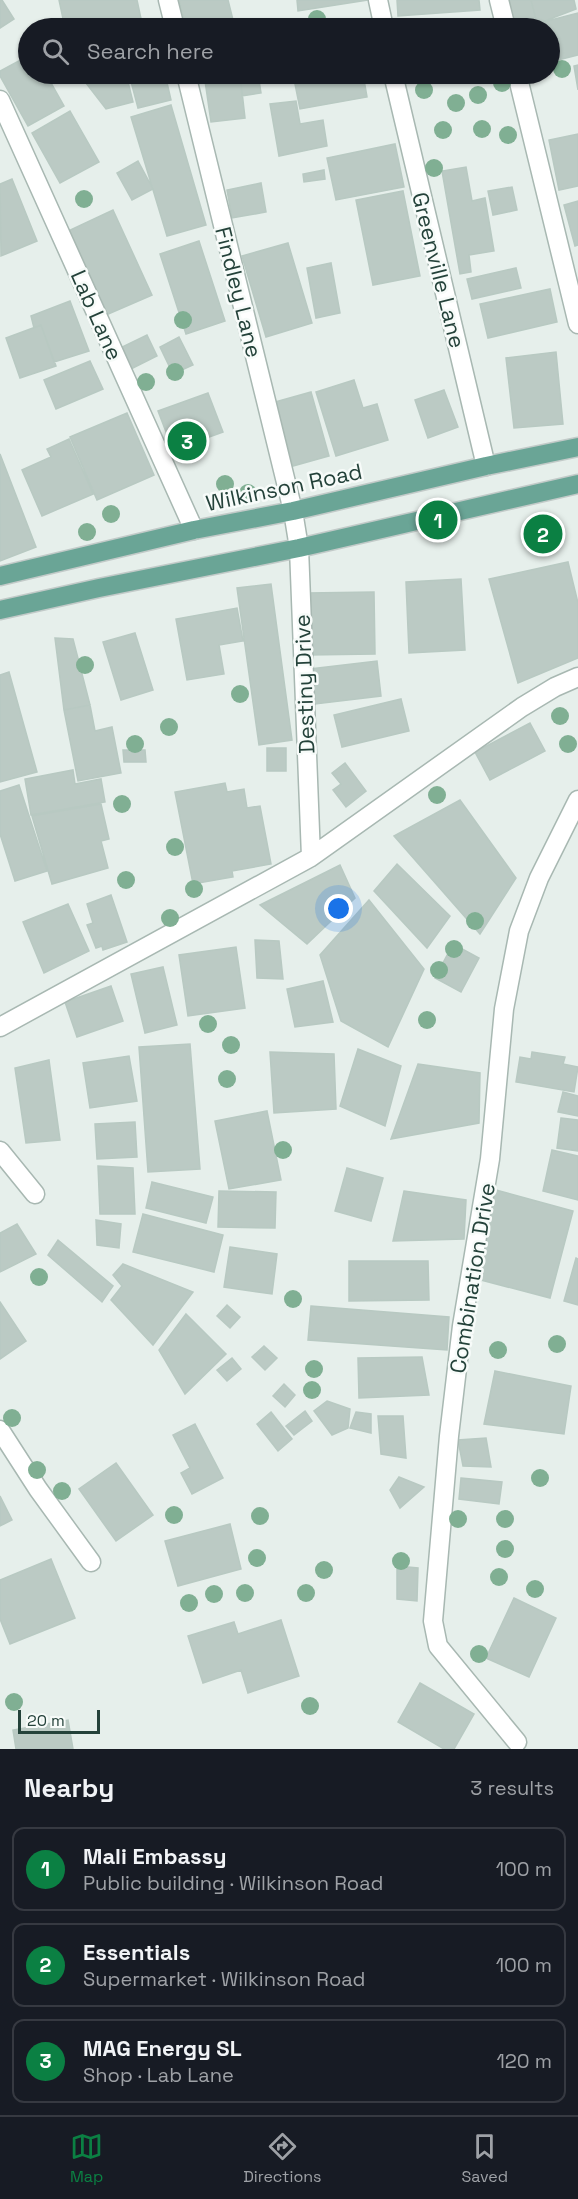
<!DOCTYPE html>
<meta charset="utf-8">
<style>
:root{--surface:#171b24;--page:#20242c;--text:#f1f3f6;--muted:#9ea1a6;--line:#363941;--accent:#0b8043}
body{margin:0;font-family:"Space Grotesk",sans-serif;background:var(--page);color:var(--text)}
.scale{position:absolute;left:18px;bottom:15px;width:82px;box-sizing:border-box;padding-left:6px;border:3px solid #24423a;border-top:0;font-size:16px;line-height:21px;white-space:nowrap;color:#24423a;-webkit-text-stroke:4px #f7fbf9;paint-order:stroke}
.you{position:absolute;left:339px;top:909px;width:21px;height:21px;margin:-15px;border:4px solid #fff;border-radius:50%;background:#1a73e8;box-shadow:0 0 0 9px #1a73e833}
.badge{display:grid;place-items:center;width:39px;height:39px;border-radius:50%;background:var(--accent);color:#fff;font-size:20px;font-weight:700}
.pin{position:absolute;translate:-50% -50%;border:3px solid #fff;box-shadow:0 2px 6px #0006}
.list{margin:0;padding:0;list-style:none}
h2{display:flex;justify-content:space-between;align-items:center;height:78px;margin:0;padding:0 24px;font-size:26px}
h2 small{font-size:20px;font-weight:400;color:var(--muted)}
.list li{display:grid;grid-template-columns:39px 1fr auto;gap:18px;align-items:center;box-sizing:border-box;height:84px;margin:0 12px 12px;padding:0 12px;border:2px solid var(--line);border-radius:12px}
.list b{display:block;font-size:22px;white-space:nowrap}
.list p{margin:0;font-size:20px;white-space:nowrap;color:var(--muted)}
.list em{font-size:20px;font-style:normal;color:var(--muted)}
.icon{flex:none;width:33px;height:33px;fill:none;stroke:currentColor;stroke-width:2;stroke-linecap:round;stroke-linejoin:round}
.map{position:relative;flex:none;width:578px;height:1749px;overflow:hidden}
.search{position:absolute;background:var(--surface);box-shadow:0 2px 4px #0004;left:18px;right:18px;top:18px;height:66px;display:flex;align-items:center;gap:15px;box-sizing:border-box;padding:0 21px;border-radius:33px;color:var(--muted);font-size:22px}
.sheet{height:366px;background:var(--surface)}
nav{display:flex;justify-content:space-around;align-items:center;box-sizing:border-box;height:84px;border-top:2px solid var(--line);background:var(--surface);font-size:16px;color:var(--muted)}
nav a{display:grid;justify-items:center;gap:3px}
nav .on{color:var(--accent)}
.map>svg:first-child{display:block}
</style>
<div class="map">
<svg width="578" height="1749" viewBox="0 0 578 1749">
<rect width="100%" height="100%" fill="#e6efeb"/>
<path fill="#bbcac4" stroke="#b8c9c2" stroke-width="1.5" d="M0 0H2L14 19 0 28Z
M59 0H137L143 28H65Z
M179 0H228L235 28H186Z
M297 0H368L298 11Z
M397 0H479L480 10 398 16Z
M504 0H531L537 24 514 28Z
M531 0H574L576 9 537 24Z
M578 13V55L550 62V28H520Z
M28 56V74H46L64 106 28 126 0 76V71Z
M578 65V90L574 66Z
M79 74H126L133 102 106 109Z
M129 74H165L171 100 138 108Z
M204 74H240L245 118 211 122Z
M240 74H258L261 93 242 96Z
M293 74H363L367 97 300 109Z
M296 101 300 124 323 120 327 146 279 156 270 104Z
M171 105 206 225 167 236 131 117Z
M70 111 99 162 60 183 32 133Z
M578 134V186L559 190 549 140Z
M395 144 404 187 336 200 327 158Z
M138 161 153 189 132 200 117 173Z
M466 167 472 201 485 198 494 251 469 255 471 272 460 274 442 171Z
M324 170 325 179 304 182 303 174Z
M12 179 37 241 1 256 0 184Z
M261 183 266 212 232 218 227 190Z
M512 187 517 210 493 215 488 191Z
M403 191 420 276 373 285 356 200Z
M578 201V245L575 246 564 205Z
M113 210 152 295 106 315 68 231Z
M199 241 225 321 186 334 160 254Z
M288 243 312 323 266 337 242 256Z
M331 263 340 313 316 318 307 268Z
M516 268 521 288 472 299 467 279Z
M550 289 557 322 488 338 480 304Z
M70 301 89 351 54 362 41 325 34 328 31 316Z
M41 325 56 366 20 378 6 338Z
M147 335 157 356 129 370 118 349Z
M179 337 193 365 173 374 160 347Z
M556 352 563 424 514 428 506 358Z
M90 361 103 389 56 409 44 380Z
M354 380 363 408 377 404 388 440 336 456 316 392Z
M444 390 458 427 428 438 415 400Z
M311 392 329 456 293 466 275 402Z
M208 393 223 432 173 450 158 411Z
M127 413 154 475 97 500 70 437Z
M69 439 93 494 42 516 22 470 51 457 47 449Z
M0 454 36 547 0 561Z
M568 562 578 603V658L518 683 489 579Z
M461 579 465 650 409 653 406 582Z
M271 584 292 740 259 745 237 588Z
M374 592 375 654 308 655 307 593Z
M237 608 243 641 219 645 224 674 187 680 176 619Z
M135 633 153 690 121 700 103 642Z
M55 638 73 639 90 705 64 710Z
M377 661 381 696 315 704 310 669Z
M9 672 37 772 0 782V675Z
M401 699 409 731 342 747 334 715Z
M90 705 95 731 112 727 121 773 78 781 64 710Z
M530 723 545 751 490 780 475 752Z
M267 748H286V771H267Z
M123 750H145L146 762H124Z
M345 763 366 791 346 807 333 790 341 784 332 773Z
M73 770 75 784 101 779 105 802 31 815 25 779Z
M225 783 227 792 244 789 247 808 260 806 271 864 232 871 233 877 193 884 175 792Z
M19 785 47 871 15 881 0 834V791Z
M460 800 516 878 480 934 394 836Z
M101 804 109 839 101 841 108 868 52 884 32 816Z
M397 864 450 916 427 948 374 891Z
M340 865 355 898 307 944 260 905Z
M111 895 127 942 103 950 102 946 96 948 87 925 93 923 87 904Z
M369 900 424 969 388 1047 341 1021 320 955Z
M68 904 89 951 44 973 23 922Z
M255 940 279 941 283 979 257 978Z
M453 944 479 958 461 992 435 978Z
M236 947 245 1008 188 1016 179 955Z
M163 967 177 1025 145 1033 131 974Z
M323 981 333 1022 295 1027 287 989Z
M111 986 123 1021 77 1037 65 1002Z
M190 1044 200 1169 148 1172 139 1047Z
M358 1049 401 1066 385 1126 340 1106Z
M270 1052 334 1054 336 1109 274 1113Z
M532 1052 565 1057 563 1064 578 1067 574 1092 516 1082 520 1057 531 1059Z
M129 1056 137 1101 90 1108 83 1063Z
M49 1060 60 1140 26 1143 15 1068Z
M418 1064 480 1073 479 1123 391 1139Z
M563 1092 578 1096V1116L558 1112Z
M267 1111 281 1180 229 1189 215 1121Z
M561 1118 578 1120V1151L557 1148Z
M135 1122 137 1157 97 1159 95 1124Z
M552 1150 578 1156V1200L543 1191Z
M98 1166 133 1168 135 1214H100Z
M347 1168 383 1178 371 1221 335 1211Z
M152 1182 213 1197 206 1223 146 1208Z
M496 1190 573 1211 550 1298 473 1278Z
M219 1191 276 1192 275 1228 218 1227Z
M404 1191 466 1200 464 1239 393 1241Z
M143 1214 223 1235 214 1272 133 1252Z
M96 1220 121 1224 119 1248 97 1245Z
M17 1224 36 1254 0 1272V1233Z
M58 1240 113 1286 102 1302 48 1255Z
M230 1247 277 1254 272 1294 224 1287Z
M576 1258 578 1259V1305L564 1301Z
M349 1261H428L429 1300 349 1301Z
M123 1264 193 1292 153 1345 111 1300 122 1286 113 1275Z
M0 1302 26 1341 0 1359Z
M227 1305 240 1317 230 1328 217 1316Z
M311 1306 449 1317 447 1350 308 1340Z
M186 1314 226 1354 185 1394 159 1350Z
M264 1346 277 1358 265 1370 252 1357Z
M422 1357 429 1395 359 1398 358 1358Z
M232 1358 241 1369 227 1381 217 1370Z
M495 1371 571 1386 564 1434 484 1424Z
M284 1384 295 1395 285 1407 273 1396Z
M327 1401 350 1409 348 1428 332 1435 314 1411Z
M305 1411 312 1421 294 1435 286 1426Z
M271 1412 292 1439 278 1451 257 1424Z
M356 1412 371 1414V1433L350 1428Z
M378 1416H403L406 1458 381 1454Z
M195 1424 223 1478 192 1494 181 1473 190 1468 173 1435Z
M486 1438 491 1467 463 1466 458 1440Z
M116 1463 153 1515 116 1541 79 1489Z
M399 1477 424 1487 400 1508 390 1490Z
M461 1478 502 1482 499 1504 459 1499Z
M0 1496 12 1520 0 1526Z
M230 1524 241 1569 178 1586 165 1541Z
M51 1559 75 1618 10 1644 0 1619V1580Z
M397 1566 418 1568 417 1601 397 1599Z
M514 1598 556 1618 529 1677 486 1658Z
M281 1620 299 1676 248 1693 241 1670 203 1683 188 1636 234 1622 238 1634Z
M420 1683 474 1714 454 1749H444L398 1722Z
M68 1720 73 1749H16L13 1730Z"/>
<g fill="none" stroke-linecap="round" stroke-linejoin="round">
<g stroke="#a8b8b2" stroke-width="21">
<path id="minor" d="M168 0 175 28
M378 0 384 28
M499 0 506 28
M186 74 293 511 299 548 311 857
M393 74 486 466
M517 74 578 324
M0 100 194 530
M0 1027 311 857 522 707 555 687 578 677
M0 1151 35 1194
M0 1430 38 1489 91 1562
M517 1742 438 1646 433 1621 449 1436 462 1326 490 1159 504 1009 519 931 539 878 578 800"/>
</g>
<g stroke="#c2cac8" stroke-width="21">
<path id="major" d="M0 576 194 530 293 511 486 466 578 447
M0 610 99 588 299 548 578 484"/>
</g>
<use href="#minor" stroke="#fff" stroke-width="18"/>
<use href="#major" stroke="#6aa596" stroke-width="18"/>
</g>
<g fill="#80af93">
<circle cx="317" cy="19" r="9"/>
<circle cx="562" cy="69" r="9"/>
<circle cx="502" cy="83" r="9"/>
<circle cx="424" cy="90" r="9"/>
<circle cx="478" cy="95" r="9"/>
<circle cx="456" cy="103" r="9"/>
<circle cx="482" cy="129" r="9"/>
<circle cx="443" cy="130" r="9"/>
<circle cx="508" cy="135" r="9"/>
<circle cx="434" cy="168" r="9"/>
<circle cx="84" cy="199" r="9"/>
<circle cx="183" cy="320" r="9"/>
<circle cx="175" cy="372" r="9"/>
<circle cx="146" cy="382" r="9"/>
<circle cx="225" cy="484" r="9"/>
<circle cx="248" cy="493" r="9"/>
<circle cx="111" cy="514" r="9"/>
<circle cx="87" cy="532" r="9"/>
<circle cx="85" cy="665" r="9"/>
<circle cx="240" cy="694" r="9"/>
<circle cx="560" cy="716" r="9"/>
<circle cx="169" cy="727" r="9"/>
<circle cx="135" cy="744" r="9"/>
<circle cx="568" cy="744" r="9"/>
<circle cx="437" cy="795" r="9"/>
<circle cx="122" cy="804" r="9"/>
<circle cx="175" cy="847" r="9"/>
<circle cx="126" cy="880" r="9"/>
<circle cx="194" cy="889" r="9"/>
<circle cx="170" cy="918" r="9"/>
<circle cx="475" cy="921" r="9"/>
<circle cx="454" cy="949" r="9"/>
<circle cx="439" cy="970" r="9"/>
<circle cx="427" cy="1020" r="9"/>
<circle cx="208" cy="1024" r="9"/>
<circle cx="231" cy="1045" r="9"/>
<circle cx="227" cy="1079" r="9"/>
<circle cx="283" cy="1150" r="9"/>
<circle cx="39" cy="1277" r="9"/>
<circle cx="293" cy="1299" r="9"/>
<circle cx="557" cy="1344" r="9"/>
<circle cx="498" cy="1350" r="9"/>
<circle cx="314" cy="1369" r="9"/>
<circle cx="312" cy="1390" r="9"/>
<circle cx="12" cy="1418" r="9"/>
<circle cx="37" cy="1470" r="9"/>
<circle cx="540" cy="1478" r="9"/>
<circle cx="62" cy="1491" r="9"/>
<circle cx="174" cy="1515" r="9"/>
<circle cx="260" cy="1516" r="9"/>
<circle cx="458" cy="1519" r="9"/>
<circle cx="505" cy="1519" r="9"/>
<circle cx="505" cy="1549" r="9"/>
<circle cx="257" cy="1558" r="9"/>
<circle cx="401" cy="1561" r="9"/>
<circle cx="324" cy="1570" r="9"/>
<circle cx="499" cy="1577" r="9"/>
<circle cx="535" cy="1589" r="9"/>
<circle cx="245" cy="1593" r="9"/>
<circle cx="306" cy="1593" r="9"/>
<circle cx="214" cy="1594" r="9"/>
<circle cx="189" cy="1603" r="9"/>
<circle cx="479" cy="1654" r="9"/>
<circle cx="14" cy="1702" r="9"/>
<circle cx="310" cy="1706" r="9"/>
</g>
<g text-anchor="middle" stroke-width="5" stroke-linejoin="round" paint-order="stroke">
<g font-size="22" fill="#24423a" stroke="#f7fbf9">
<text transform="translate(439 270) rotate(76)" y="8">Greenville Lane</text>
<text transform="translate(239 292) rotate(76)" y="8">Findley Lane</text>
<text transform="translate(97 315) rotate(66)" y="8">Lab Lane</text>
<text transform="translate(284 487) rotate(-12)" y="8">Wilkinson Road</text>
<text transform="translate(304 684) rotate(-92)" y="8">Destiny Drive</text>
<text transform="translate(472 1278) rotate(-81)" y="8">Combination Drive</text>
</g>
</g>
</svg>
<div class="scale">20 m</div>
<div class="you"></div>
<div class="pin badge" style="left:438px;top:520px">1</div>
<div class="pin badge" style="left:543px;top:534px">2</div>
<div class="pin badge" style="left:187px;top:441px">3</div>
<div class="search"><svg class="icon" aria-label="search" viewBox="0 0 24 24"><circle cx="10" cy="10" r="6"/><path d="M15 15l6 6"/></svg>Search here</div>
</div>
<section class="sheet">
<h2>Nearby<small>3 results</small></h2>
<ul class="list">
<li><span class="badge">1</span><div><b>Mali Embassy</b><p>Public building · Wilkinson Road</p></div><em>100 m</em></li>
<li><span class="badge">2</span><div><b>Essentials</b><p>Supermarket · Wilkinson Road</p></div><em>100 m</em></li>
<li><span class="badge">3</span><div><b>MAG Energy SL</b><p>Shop · Lab Lane</p></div><em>120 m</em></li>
</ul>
</section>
<nav>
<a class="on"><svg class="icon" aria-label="map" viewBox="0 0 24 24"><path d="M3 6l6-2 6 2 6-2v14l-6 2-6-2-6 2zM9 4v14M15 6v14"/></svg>Map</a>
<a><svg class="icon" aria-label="directions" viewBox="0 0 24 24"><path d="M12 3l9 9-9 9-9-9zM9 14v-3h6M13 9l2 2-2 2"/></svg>Directions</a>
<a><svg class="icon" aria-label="saved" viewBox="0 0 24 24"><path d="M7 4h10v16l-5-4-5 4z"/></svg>Saved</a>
</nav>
